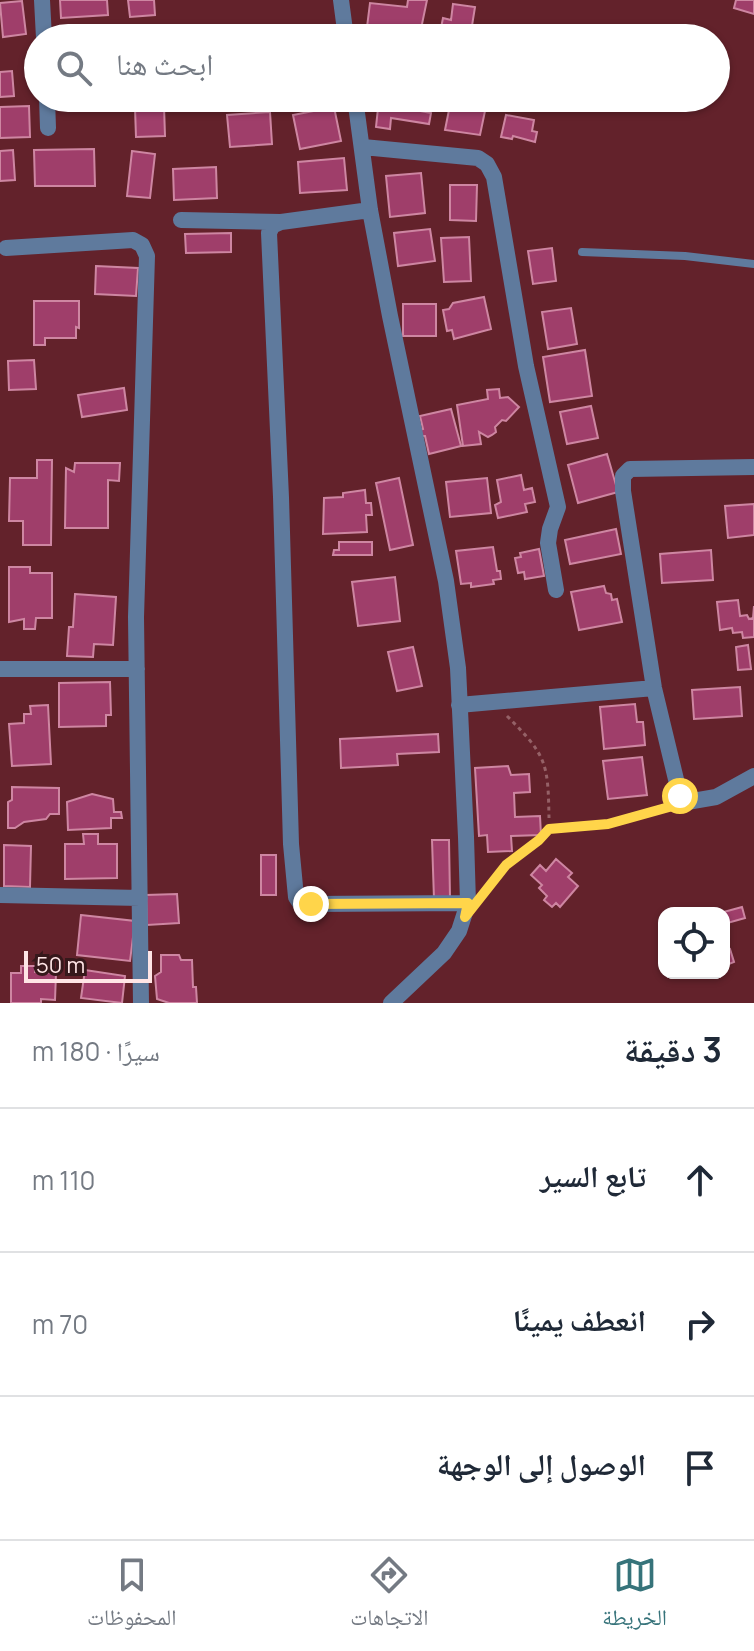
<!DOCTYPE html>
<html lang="ar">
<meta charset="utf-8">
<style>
:root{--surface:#fff;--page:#f2f2f3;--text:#1f2937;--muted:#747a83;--line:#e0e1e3;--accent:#36737a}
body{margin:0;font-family:Manrope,"Noto Naskh Arabic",sans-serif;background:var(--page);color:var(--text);direction:rtl}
.controls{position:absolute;right:24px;bottom:24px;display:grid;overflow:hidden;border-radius:16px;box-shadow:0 2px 6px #0004}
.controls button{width:72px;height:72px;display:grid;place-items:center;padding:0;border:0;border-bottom:2px solid var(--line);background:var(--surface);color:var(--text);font:40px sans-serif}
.scale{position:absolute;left:24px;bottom:20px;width:128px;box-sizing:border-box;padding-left:8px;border:4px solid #ffe5e6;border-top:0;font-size:22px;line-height:28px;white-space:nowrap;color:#ffe5e6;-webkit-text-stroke:6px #36181b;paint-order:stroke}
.stop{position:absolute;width:24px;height:24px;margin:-18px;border:6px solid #ffd54a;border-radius:50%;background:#fff}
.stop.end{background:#ffd54a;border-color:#fff;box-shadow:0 2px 8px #0008}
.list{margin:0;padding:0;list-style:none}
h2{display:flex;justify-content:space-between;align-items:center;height:104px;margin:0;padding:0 32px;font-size:34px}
h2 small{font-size:26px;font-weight:400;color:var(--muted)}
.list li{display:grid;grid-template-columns:52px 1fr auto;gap:24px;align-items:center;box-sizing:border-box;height:144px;padding:0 32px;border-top:2px solid var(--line)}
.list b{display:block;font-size:30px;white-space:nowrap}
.list em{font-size:26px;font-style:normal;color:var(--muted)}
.icon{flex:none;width:44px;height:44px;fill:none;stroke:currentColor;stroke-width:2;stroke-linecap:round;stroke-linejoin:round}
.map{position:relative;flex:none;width:754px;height:1003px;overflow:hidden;direction:ltr}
.search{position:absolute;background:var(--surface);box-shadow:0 2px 6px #0004;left:24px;right:24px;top:24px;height:88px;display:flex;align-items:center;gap:20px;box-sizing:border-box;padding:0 28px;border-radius:44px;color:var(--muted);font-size:30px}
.sheet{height:536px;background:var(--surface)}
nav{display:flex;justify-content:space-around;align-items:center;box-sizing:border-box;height:112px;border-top:2px solid var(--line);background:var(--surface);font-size:22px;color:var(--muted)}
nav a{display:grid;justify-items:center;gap:4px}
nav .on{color:var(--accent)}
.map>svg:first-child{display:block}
</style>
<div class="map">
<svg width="754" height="1003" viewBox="0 0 754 1003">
<rect width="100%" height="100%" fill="#63222b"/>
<path fill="#9f3e6a" stroke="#ce86a2" stroke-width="2" d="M60 0H107L108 15 61 18Z
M128 0H154L155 15 130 17Z
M408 0H427L421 29 391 25 390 29 367 27 370 3 407 7Z
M736 0H754V14L734 8Z
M22 1 26 34 3 37 0 3Z
M453 4 475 7 471 32 441 28 443 18 451 20Z
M110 26 133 27V38H110Z
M582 28 614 35 613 38H580Z
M319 29 320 38H279L278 34Z
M163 31V38H140V32Z
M12 71 14 96 0 97V72Z
M379 99 394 101 393 106 431 113 429 124 391 118 390 129 376 127Z
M447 100 461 103V107L485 111 480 135 445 130 449 110 445 109Z
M29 106 30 137 0 138V107Z
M164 106 165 136 136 137 135 108Z
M334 107 341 141 300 149 293 115Z
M270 112 272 144 230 147 227 115Z
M506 115 534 120 532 131 537 132 535 142 513 136 512 139 501 137Z
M94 149 95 186H35L34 150Z
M13 150 15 180 0 181V151Z
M132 151 155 154 150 198 127 196Z
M344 158 347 190 300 193 298 162Z
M216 167 217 198 174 200 173 169Z
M421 173 425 213 390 217 386 176Z
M450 185H477L476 221 450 220Z
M430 229 435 261 398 266 394 233Z
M231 233V252L186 253 185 234Z
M469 237 471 281 444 282 441 238Z
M552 248 556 281 533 284 528 251Z
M96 266 138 268 136 296 95 294Z
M484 297 491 329 454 339 452 330 447 331 443 310 449 309 453 303Z
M34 301H79V328L76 327V338H45V345H34Z
M403 304H436V336H403Z
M571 308 577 344 548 349 542 312Z
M585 350 592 396 550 402 543 357Z
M34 360 36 389 9 390 8 361Z
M124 388 127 410 82 417 78 395Z
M499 389 500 398 508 397 519 407 506 421 502 420 495 427 496 432 492 435 488 437 479 432 481 444 463 446 457 405 488 399 487 390Z
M591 406 598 438 567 444 560 412Z
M451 409 461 446 429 454 425 436H421L419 430 423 429 420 416Z
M607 454 618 492 578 503 568 465Z
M37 460H52L51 545H23V521H9L10 478H37Z
M75 463H120L119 481 108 480V528H65L66 468 74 472Z
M521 475 524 490 532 488 535 502 525 504 527 512 498 518 495 505 501 502 497 480Z
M399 478 413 545 390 550 376 483Z
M487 478 491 513 450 517 446 482Z
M365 490 366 503H371L372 515H366L367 532 323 534 324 498 343 497V493Z
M754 504V535L728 538 725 506Z
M616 529 621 554 570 564 565 540Z
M339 542H372V555H333L334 550H339Z
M493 547 497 571H500L501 579 493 580 494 584 471 587V583L461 584 456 551Z
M539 549 544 576 525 579 524 572 518 573 515 558 521 557 520 553Z
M711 550 713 580 662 583 660 554Z
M9 567H30V573H52V618H36L35 629H24V619L9 622Z
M395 577 400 621 358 626 352 582Z
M604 586 606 593 611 594 612 600 617 599 622 622 579 630 571 592Z
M75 594 116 597 113 645 94 644 93 657 67 656 69 627H73Z
M738 600 740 616 747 615 749 619 753 618 754 606V637L743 638 742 632 733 633 732 628 720 630 717 602Z
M748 645 751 669 738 670 736 647Z
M413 647 422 686 397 691 388 652Z
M110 682 111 715H106V726L59 727V683Z
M740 687 742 716 694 719 692 690Z
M635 704 637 722H643L645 745 604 749 600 707Z
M48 705 51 764 12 766 9 724 24 723V714H31L30 706Z
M438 734 439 752 397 754 398 765 341 768 340 739Z
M642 757 647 795 608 799 603 761Z
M508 766 511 775 529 774 530 792 514 793 515 817 540 816 541 835 511 836 512 851 488 852 487 835 479 836 475 768Z
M12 787 59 788V814H50L46 819 24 822 15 828H8V802L12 800Z
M92 794 113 799 114 812H121L122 818H111V828L68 830 67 802Z
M83 834H98V844H117V878L65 879V844H84Z
M432 840H449L450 898 434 899Z
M4 845 31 846 30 887 4 886Z
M261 855H276V895H261Z
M556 859 572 873 568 877 578 886 560 907 556 903 552 907 544 900 547 896 539 888 542 885 531 875 540 865 546 871Z
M177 894 179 923 147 925 146 895Z
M742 907 745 918 724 924V913H720Z
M81 915 135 921 130 961 77 955Z
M730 949 734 962 724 966V951Z
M161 955H179L181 960H192L193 987H196L197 1003H169L157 999 155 976 161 972Z
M21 966H35V972L56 973 55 1000 41 999V1003H11V973H21Z
M85 970 125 976 122 1003 81 998Z"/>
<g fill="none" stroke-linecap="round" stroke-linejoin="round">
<path stroke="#956167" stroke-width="3" stroke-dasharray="4 4" stroke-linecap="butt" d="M507 716C547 756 548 763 549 818"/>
<path stroke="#5f7a9d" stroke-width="8" d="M582 252 685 256 754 264
M470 910 506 865 539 840 549 829 608 824 686 802"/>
<path stroke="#5f7a9d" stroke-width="16" d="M42 0 44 38
M341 0 346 38
M47 98 48 128
M355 98 370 210 390 316 446 581 458 668 466 837 468 903 459 931 444 953 391 1003
M363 147 478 158 487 164 494 177 526 366 558 507 550 529 548 543 556 590
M370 210 281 222 272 226 269 233 281 497 291 844 296 897 300 903 311 904 468 903
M181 220 281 222
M6 248 133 240 142 245 147 256 136 617 141 1003
M754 467 630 469 623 476V491L654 688 680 796 687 802 716 797 754 776
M0 669H137
M459 705 654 688
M0 895 140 898"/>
</g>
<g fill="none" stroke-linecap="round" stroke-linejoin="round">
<path stroke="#ffd54a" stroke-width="10" d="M311 904 468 903 465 917 506 865 539 840 549 829 608 824 687 802 680 796"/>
</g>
</svg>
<div class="controls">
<button><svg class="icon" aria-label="locate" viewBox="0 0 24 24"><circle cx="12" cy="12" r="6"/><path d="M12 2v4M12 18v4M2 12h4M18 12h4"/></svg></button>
</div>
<div class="scale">50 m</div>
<div class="stop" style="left:680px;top:796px"></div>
<div class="stop end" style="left:311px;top:904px"></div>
<div class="search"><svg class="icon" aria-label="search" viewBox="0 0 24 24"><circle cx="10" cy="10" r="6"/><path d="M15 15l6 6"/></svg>ابحث هنا</div>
</div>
<section class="sheet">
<h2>3 دقيقة<small>سيرًا · 180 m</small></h2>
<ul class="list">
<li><svg class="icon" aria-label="ahead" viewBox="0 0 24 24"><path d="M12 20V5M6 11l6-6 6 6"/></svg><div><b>تابع السير</b></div><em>110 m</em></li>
<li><svg class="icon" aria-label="right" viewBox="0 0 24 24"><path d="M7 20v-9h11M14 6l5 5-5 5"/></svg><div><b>انعطف يمينًا</b></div><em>70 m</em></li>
<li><svg class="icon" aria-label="arrive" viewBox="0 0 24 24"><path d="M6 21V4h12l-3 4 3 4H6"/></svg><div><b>الوصول إلى الوجهة</b></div></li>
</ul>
</section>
<nav>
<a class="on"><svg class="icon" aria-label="map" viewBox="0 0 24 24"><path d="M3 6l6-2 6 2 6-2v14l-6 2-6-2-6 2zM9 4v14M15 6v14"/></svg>الخريطة</a>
<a><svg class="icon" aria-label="directions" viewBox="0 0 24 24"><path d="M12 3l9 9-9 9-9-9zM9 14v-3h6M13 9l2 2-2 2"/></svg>الاتجاهات</a>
<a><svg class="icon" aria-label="saved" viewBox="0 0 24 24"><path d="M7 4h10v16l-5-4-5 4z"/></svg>المحفوظات</a>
</nav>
